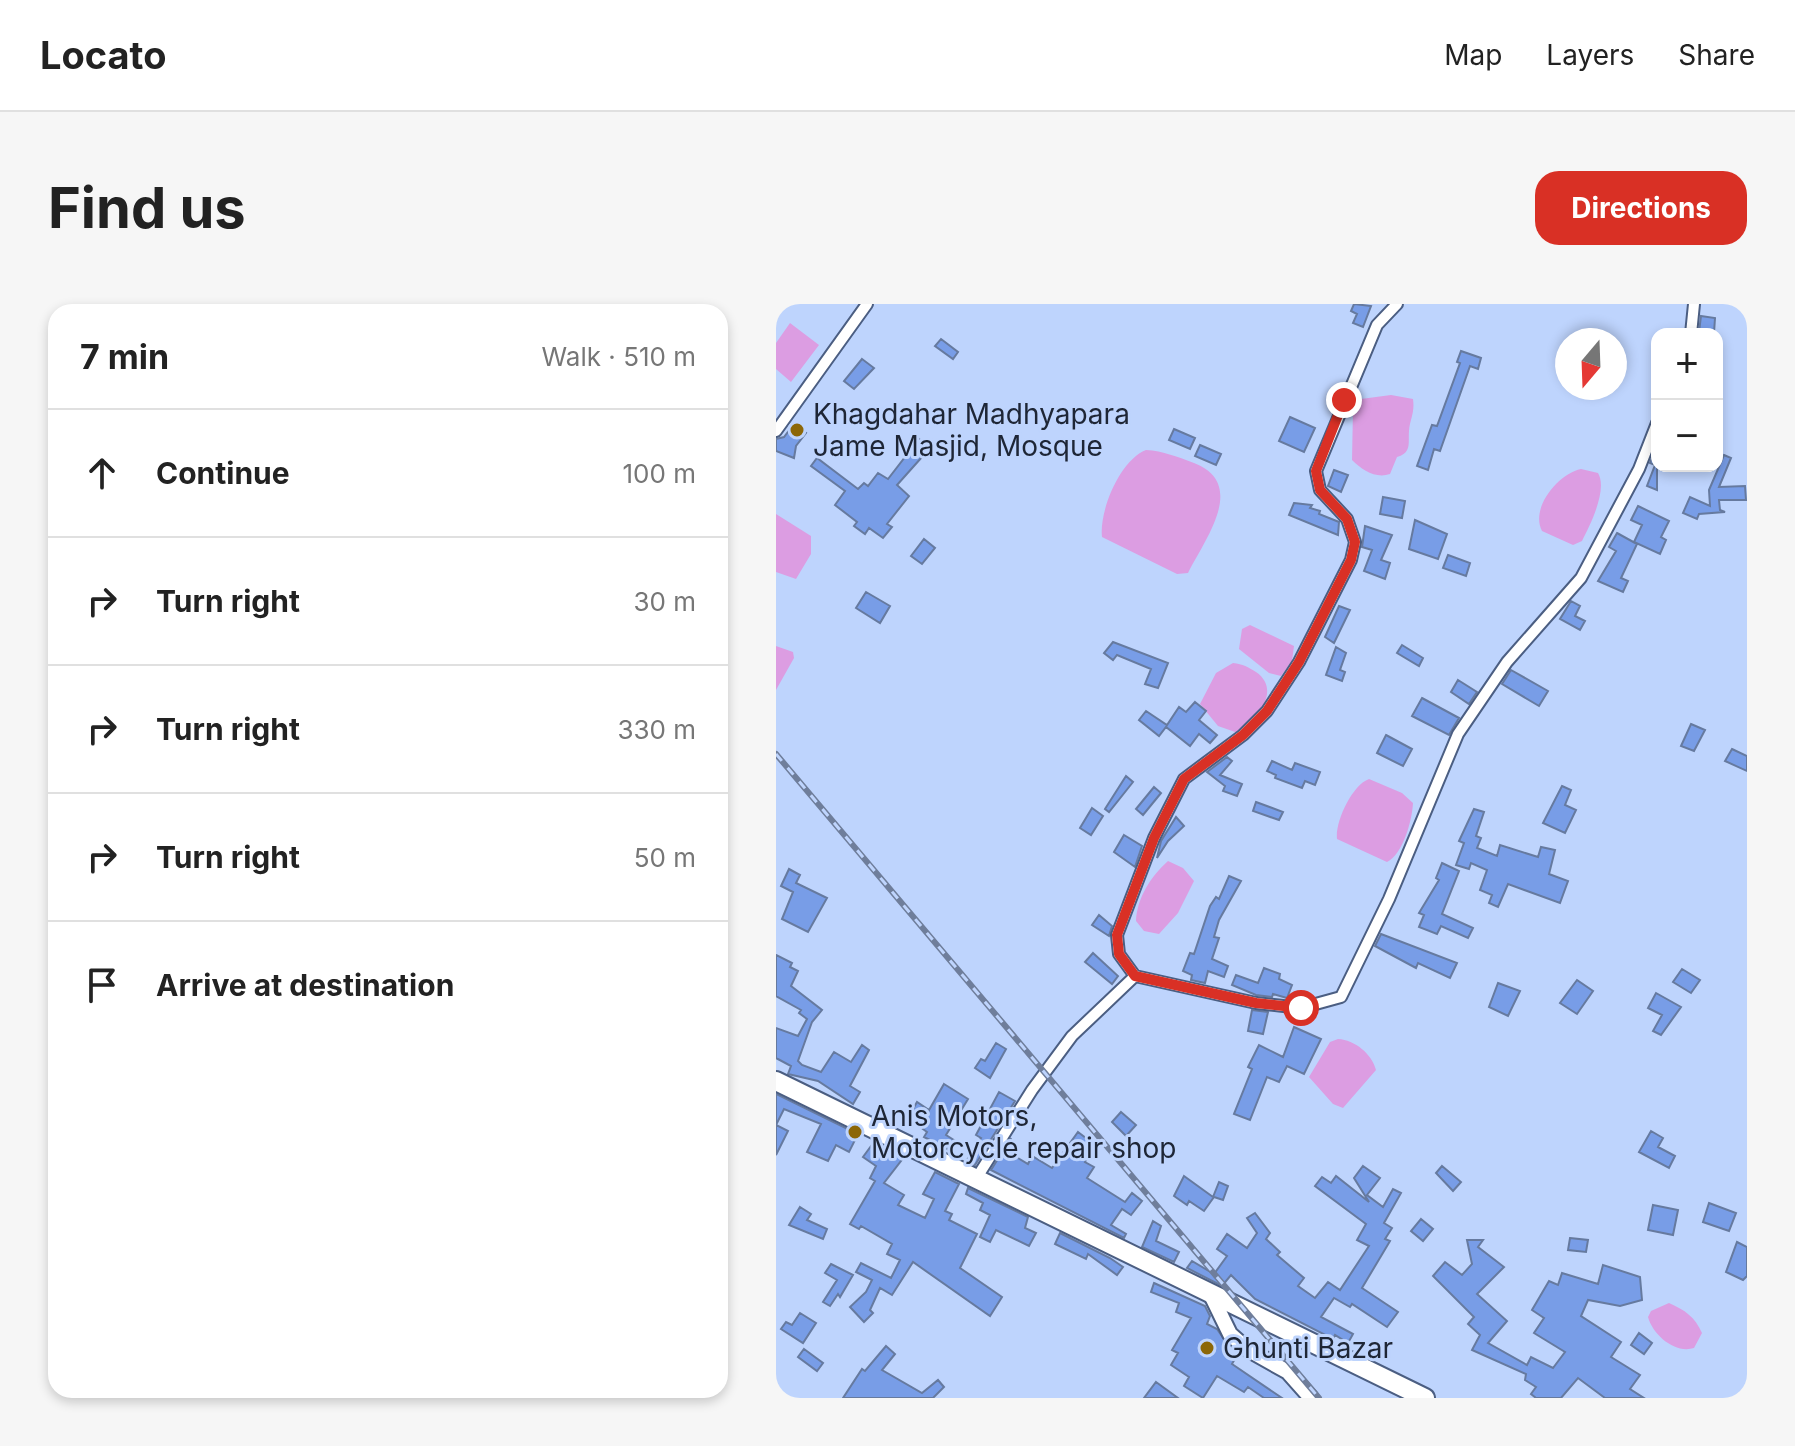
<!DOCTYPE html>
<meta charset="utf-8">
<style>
:root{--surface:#fff;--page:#f6f6f6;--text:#222;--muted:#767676;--line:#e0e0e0;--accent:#d93025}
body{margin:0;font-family:Inter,sans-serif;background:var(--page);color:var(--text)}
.controls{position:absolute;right:24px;top:24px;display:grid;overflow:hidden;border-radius:16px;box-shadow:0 4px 12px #0003}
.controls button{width:72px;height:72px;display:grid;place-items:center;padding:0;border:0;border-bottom:2px solid var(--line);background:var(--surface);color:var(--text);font:40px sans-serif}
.compass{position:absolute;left:779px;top:24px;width:72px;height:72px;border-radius:50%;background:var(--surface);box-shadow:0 4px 12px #0003;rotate:199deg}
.stop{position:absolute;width:24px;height:24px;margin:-18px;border:6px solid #d93025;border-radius:50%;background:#fff}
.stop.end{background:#d93025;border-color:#fff;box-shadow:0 2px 8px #0008}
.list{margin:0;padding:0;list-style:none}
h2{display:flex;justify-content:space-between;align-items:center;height:104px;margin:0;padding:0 32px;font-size:34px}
h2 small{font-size:26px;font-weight:400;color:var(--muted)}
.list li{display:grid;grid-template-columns:52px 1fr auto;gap:24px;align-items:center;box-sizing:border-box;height:128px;padding:0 32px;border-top:2px solid var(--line)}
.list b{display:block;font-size:30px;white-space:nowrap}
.list em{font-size:26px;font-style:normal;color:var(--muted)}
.icon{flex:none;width:44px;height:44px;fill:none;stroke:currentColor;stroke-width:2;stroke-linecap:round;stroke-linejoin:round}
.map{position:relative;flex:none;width:971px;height:1094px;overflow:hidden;border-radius:24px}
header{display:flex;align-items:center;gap:48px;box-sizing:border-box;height:112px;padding:0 40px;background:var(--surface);border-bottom:2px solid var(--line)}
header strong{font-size:38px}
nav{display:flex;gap:44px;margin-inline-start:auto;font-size:28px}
.intro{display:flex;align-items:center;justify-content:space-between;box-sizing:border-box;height:192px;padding:0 48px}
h1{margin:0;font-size:56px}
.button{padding:20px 36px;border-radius:24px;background:var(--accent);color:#fff;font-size:28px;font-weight:700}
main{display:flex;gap:48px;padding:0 48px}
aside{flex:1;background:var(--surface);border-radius:24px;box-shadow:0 4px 12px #0003}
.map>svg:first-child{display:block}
</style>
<header>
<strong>Locato</strong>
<nav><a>Map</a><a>Layers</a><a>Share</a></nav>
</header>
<div class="intro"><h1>Find us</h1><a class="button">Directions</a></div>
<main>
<aside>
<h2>7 min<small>Walk · 510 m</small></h2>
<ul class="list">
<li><svg class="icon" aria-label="ahead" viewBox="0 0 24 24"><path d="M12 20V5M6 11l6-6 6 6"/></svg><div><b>Continue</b></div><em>100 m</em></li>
<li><svg class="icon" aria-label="right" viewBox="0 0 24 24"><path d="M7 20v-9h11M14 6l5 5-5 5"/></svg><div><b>Turn right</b></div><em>30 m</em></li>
<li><svg class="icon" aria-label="right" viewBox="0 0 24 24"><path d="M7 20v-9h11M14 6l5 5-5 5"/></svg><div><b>Turn right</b></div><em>330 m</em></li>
<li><svg class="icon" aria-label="right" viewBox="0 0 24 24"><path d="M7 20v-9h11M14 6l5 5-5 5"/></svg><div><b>Turn right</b></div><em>50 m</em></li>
<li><svg class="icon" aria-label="arrive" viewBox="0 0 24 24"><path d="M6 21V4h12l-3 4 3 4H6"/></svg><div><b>Arrive at destination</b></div></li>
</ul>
</aside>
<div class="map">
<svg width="971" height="1094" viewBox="0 0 971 1094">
<rect width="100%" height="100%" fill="#bed4fd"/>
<path fill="#dc9de2" d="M14 19 43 41 15 78 0 65V39Z
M615 91 637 95C639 109 634 115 633 127 632 139 636 149 621 153L614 170C600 175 586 166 576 156L577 105 585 95Z
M370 146C387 147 402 153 418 159 472 180 429 235 412 269L401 270 326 233C323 207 344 156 370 146Z
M805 165 822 169C832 186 814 221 806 237L797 241 766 227C754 204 782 170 805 165Z
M0 210 35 232V250L20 275 0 268Z
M474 321 518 342 516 357 505 372 493 369 463 345 466 325Z
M0 342 17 348 18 354 0 386Z
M457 359C467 360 472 363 480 368 506 386 481 415 462 429L442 422 424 400 440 369Z
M593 475 626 489 637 499C636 517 627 550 611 558L561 535C559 518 576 481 593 475Z
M392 557 407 564 418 577 402 609 383 630 368 627 360 617C361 594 375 572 392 557Z
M562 735C579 736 596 750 600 766L567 804 557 800 533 773 554 738Z
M893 999C909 1006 919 1013 926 1029L918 1044C899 1050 877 1031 872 1013L875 1007Z"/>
<path fill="#789de7" stroke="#667a9f" stroke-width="2" d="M578 0 595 2 587 23 577 19 581 10 575 7Z
M925 12 939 14 938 29 923 28Z
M165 35 182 48 177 55 159 42Z
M685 47 705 54 702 65 694 62 664 147 658 145 652 166 641 162 656 121 661 122 684 59 681 58Z
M86 55 98 64 78 85 68 77Z
M514 113 539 124 528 148 503 137Z
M18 120 30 129 20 142 18 154 0 147V135L8 133Z
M398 125 419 134 414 145 393 136Z
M143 135 154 144 121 181 133 192 111 220 116 223 107 234 93 224 89 230 78 222 81 218 59 201 69 187 35 162 41 154 82 185 88 179 92 182 102 169 112 175Z
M424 141 445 150 440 161 419 152Z
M880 143H881V186L871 182 879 161 874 159Z
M948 151 955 154 943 183 969 182 970 196H943L944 206 949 208 923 210 921 215 907 209 914 193 934 202 933 186Z
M558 166 572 171 565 188 552 182Z
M607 193 629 197 626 214 604 210Z
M518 199 536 201 534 204 544 207 543 210 563 218 562 231 513 211Z
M862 202 893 217 885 233 890 236 884 250 858 238 866 221 855 216Z
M639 216 671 230 662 255 633 245Z
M589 222 616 231 605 256 614 259 609 275 588 267 596 246 586 243Z
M841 229 861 240 845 274 852 277 847 288 822 277 840 247 833 243Z
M148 235 159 244 146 260 135 252Z
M672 251 694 259 690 272 667 264Z
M90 288 114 302 104 319 80 304Z
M795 297 804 302 799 312 809 317 804 326 784 315Z
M563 302 574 306 558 339 549 333Z
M337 338 392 359 382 384 369 380 375 365 341 351 337 356 328 349Z
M626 341 647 354 643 362 621 349Z
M560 343 570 349 564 366 569 368 566 377 550 371Z
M735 366 772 387 763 402 726 380Z
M682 376 701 388 693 400 675 388Z
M646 394 683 414 673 431 636 412Z
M419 398 430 407 423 416 441 431 434 439 423 430 414 442 390 423 383 432 363 416 370 407 391 421 403 403 410 408Z
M915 420 929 426 918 447 905 442Z
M610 431 636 445 627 462 601 449Z
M956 445 971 452V467L949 457Z
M451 453 456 457 444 471 466 480 461 492 447 487 449 482 431 468Z
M496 457 516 466 519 459 544 468 539 481 529 477 526 484 499 474 500 471 491 467Z
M350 472 357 478 333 508 329 505Z
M786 482 795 486 789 501 800 506 789 529 767 519Z
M378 483 385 489 367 511 360 505Z
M480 498 507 508 503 516 477 507Z
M316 504 327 512 315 531 304 524Z
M698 505 708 508 700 532 705 534 701 544 721 552 724 541 762 553 765 543 779 546 773 570 792 577 784 599 732 580 722 603 713 599 716 591 704 586 711 566 695 559 693 565 680 561 688 539 683 537Z
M400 513 408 522 392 537 381 554 385 537Z
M348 531 366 542 359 563 338 548Z
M666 559 683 567 666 610 697 624 692 634 665 622 661 630 643 623 648 611 643 609 663 576 660 574Z
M13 565 24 571 20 579 51 594 32 628 6 615 17 588 5 582Z
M453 572 465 577 443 616 438 633 443 634 436 655 452 662 448 673 432 667 429 679 415 676 416 671 407 667 414 649 418 650 434 602 440 593 443 595Z
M323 611 336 622 333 632 316 621Z
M605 630 681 659 674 674 642 659 640 664 599 642Z
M317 649 342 672 336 680 309 658Z
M0 651 16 659 14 663 22 667 15 682 46 706 36 718 22 757 26 761 45 768 58 748 75 758 86 741 93 746 74 782 84 788 77 800 42 777 12 770 15 762 0 754V724L22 732 31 715 23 709 25 706 0 692Z
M488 664 504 670 503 675 516 681 511 694 497 690 496 693 480 691 456 681 460 671 482 679Z
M906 665 924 676 915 689 897 678Z
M801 676 817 687 801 710 784 699Z
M722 679 744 687 732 712 713 703Z
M880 689 905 703 885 731 877 727 886 711 872 704Z
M476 706 492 708 487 730 472 727Z
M518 723 545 735 528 770 511 762 503 778 491 773 474 816 458 810 476 765 472 763 483 741 507 753Z
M220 739 230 745 214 774 199 764 205 755 209 757Z
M168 780 192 795 170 831 181 838 175 847 148 833 151 828 132 814 141 798 153 806Z
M223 788 239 797 199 861 191 856 205 834 200 831Z
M0 790 82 830 73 848 60 841 52 857 31 848 45 820 8 805 0 821 12 827 0 851Z
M345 808 360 821 350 832 336 818Z
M875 827 887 834 882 843 899 852 893 864 863 848Z
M302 828 319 841 309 858 318 863 311 874 349 898 356 889 366 897 355 911 346 905 335 921 350 930 348 934 215 866 235 834 230 847 252 860 256 852 276 864Z
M98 838 128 853 108 879 128 891 122 901 149 914 158 895 147 890 159 868 183 880 169 907 176 910 173 916 201 930 184 964 226 993 214 1012 137 958 116 991 104 984 94 1006 97 1009 88 1018 74 1003 90 988 96 976 80 968 85 959 115 974 124 956 111 950 116 940 85 922 83 925 74 920 99 877 94 874 100 862 87 853Z
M587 862 604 874 591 891 607 903 617 885 625 889 608 919 616 924 609 935 614 937 586 984 622 1008 611 1023 576 1000 574 1003 558 994 545 1013 577 1030 572 1039 559 1031 557 1035 479 995 455 971 446 982 411 964 416 957 438 970 451 952 441 945 451 930 471 944 481 929 471 914 479 909 494 929 490 935 504 948 501 951 528 974 522 982 539 994 552 978 564 986 593 942 581 936 590 920 539 882 546 873 555 879 560 872 593 898 578 874Z
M666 862 685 878 677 887 660 869Z
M408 872 437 893 443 878 452 882 447 896 438 893 428 907 413 897 411 901 398 892Z
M192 884 252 913 249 924 260 929 253 942 220 926 214 938 204 933 214 911 204 906 207 899 190 890Z
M933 899 960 909 953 927 927 918Z
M877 901 902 906 897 931 872 926Z
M24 903 35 910 31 916 51 925 47 935 13 921Z
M645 915 657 925 647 937 635 927Z
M377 917 385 922 380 937 403 948 398 958 366 943Z
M284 929 334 954 347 963 341 971 312 950 310 955 279 940Z
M794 934 812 936 810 948 792 946Z
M691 936H707L702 943 728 963 701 990 731 1017 712 1039 751 1061 755 1053 777 1064 789 1048 758 1029 768 1014 756 1006 773 977 782 981 786 969 822 980 827 961 864 973 866 996 844 1002 812 996 805 1012 845 1038 835 1053 864 1071 854 1085 868 1094H829L802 1074 785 1094H760L755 1090 760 1083 749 1076 750 1070 696 1046 704 1031 692 1020 698 1013 657 972 669 958 686 971 696 960Z
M961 938 971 943V972L967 976 950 968Z
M55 960 77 971 64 993 62 990 54 1002 47 998 61 976 49 969Z
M378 979 429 1002 434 1012 431 1020 441 1025 452 1041 448 1047 460 1053 456 1060 506 1094H488L472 1083 468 1088 441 1072 427 1094 408 1082 413 1073 395 1061 402 1049 396 1046 415 1014 400 1008 403 999 375 988Z
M24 1009 40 1019 27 1039 5 1025 10 1018 16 1021Z
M863 1029 876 1039 868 1050 855 1041Z
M110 1042 119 1050 106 1066 146 1089 162 1076 168 1083 157 1094H67L86 1065 89 1067Z
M28 1045 47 1059 41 1067 22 1053Z
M380 1078 402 1094H368Z"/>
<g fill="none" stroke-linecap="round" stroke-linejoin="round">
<g stroke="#4b5e82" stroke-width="14">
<path id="street" d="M915 30 918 0
M0 127 91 0
M359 672 343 650 341 631 378 534 408 475 467 431 491 407 523 358 575 256 579 238 571 215 544 186 540 167 601 21 621 0
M200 875 256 786 296 732 359 672 480 699 525 704 565 693 613 595 682 430 731 358 805 274 863 165 881 119"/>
</g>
<g stroke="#4b5e82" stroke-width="18">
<path id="secondary" d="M436 993 454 1030 471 1045 512 1068 535 1094"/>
</g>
<g stroke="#4b5e82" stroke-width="22">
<path id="highway" d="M0 777 649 1094"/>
</g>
<use href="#street" stroke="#fff" stroke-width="10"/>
<use href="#secondary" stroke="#fff" stroke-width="14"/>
<use href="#highway" stroke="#fff" stroke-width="18"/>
<g stroke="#6f7e9b" stroke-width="6">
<path id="rail" d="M0 450 543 1094"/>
</g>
<use href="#rail" stroke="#bed4fd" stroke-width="3" stroke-dasharray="9" stroke-linecap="butt"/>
</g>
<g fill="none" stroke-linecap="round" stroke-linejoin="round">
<path stroke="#d93025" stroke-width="10" d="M525 704 480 699 359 672 343 650 341 631 378 534 408 475 467 431 491 407 523 358 575 256 579 238 571 215 544 186 540 167 568 96"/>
</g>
<g fill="#8c6708" stroke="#bed4fd" stroke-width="3">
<circle cx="21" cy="126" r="8"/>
<circle cx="79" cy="828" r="8"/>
<circle cx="431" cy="1044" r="8"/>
</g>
<g text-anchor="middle" stroke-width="6" stroke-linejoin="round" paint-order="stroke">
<g font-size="28" fill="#1e2636" stroke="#bed4fd" text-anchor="start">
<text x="37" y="120">Khagdahar Madhyapara<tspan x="37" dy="32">Jame Masjid, Mosque</tspan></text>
<text x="95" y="822">Anis Motors,<tspan x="95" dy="32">Motorcycle repair shop</tspan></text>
<text x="447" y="1054">Ghunti Bazar</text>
</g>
</g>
</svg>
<div class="controls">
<button>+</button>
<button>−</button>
</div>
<svg class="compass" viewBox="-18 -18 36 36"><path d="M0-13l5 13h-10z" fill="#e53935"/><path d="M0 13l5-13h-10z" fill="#767676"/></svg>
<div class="stop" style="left:525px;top:704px"></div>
<div class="stop end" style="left:568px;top:96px"></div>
</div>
</main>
